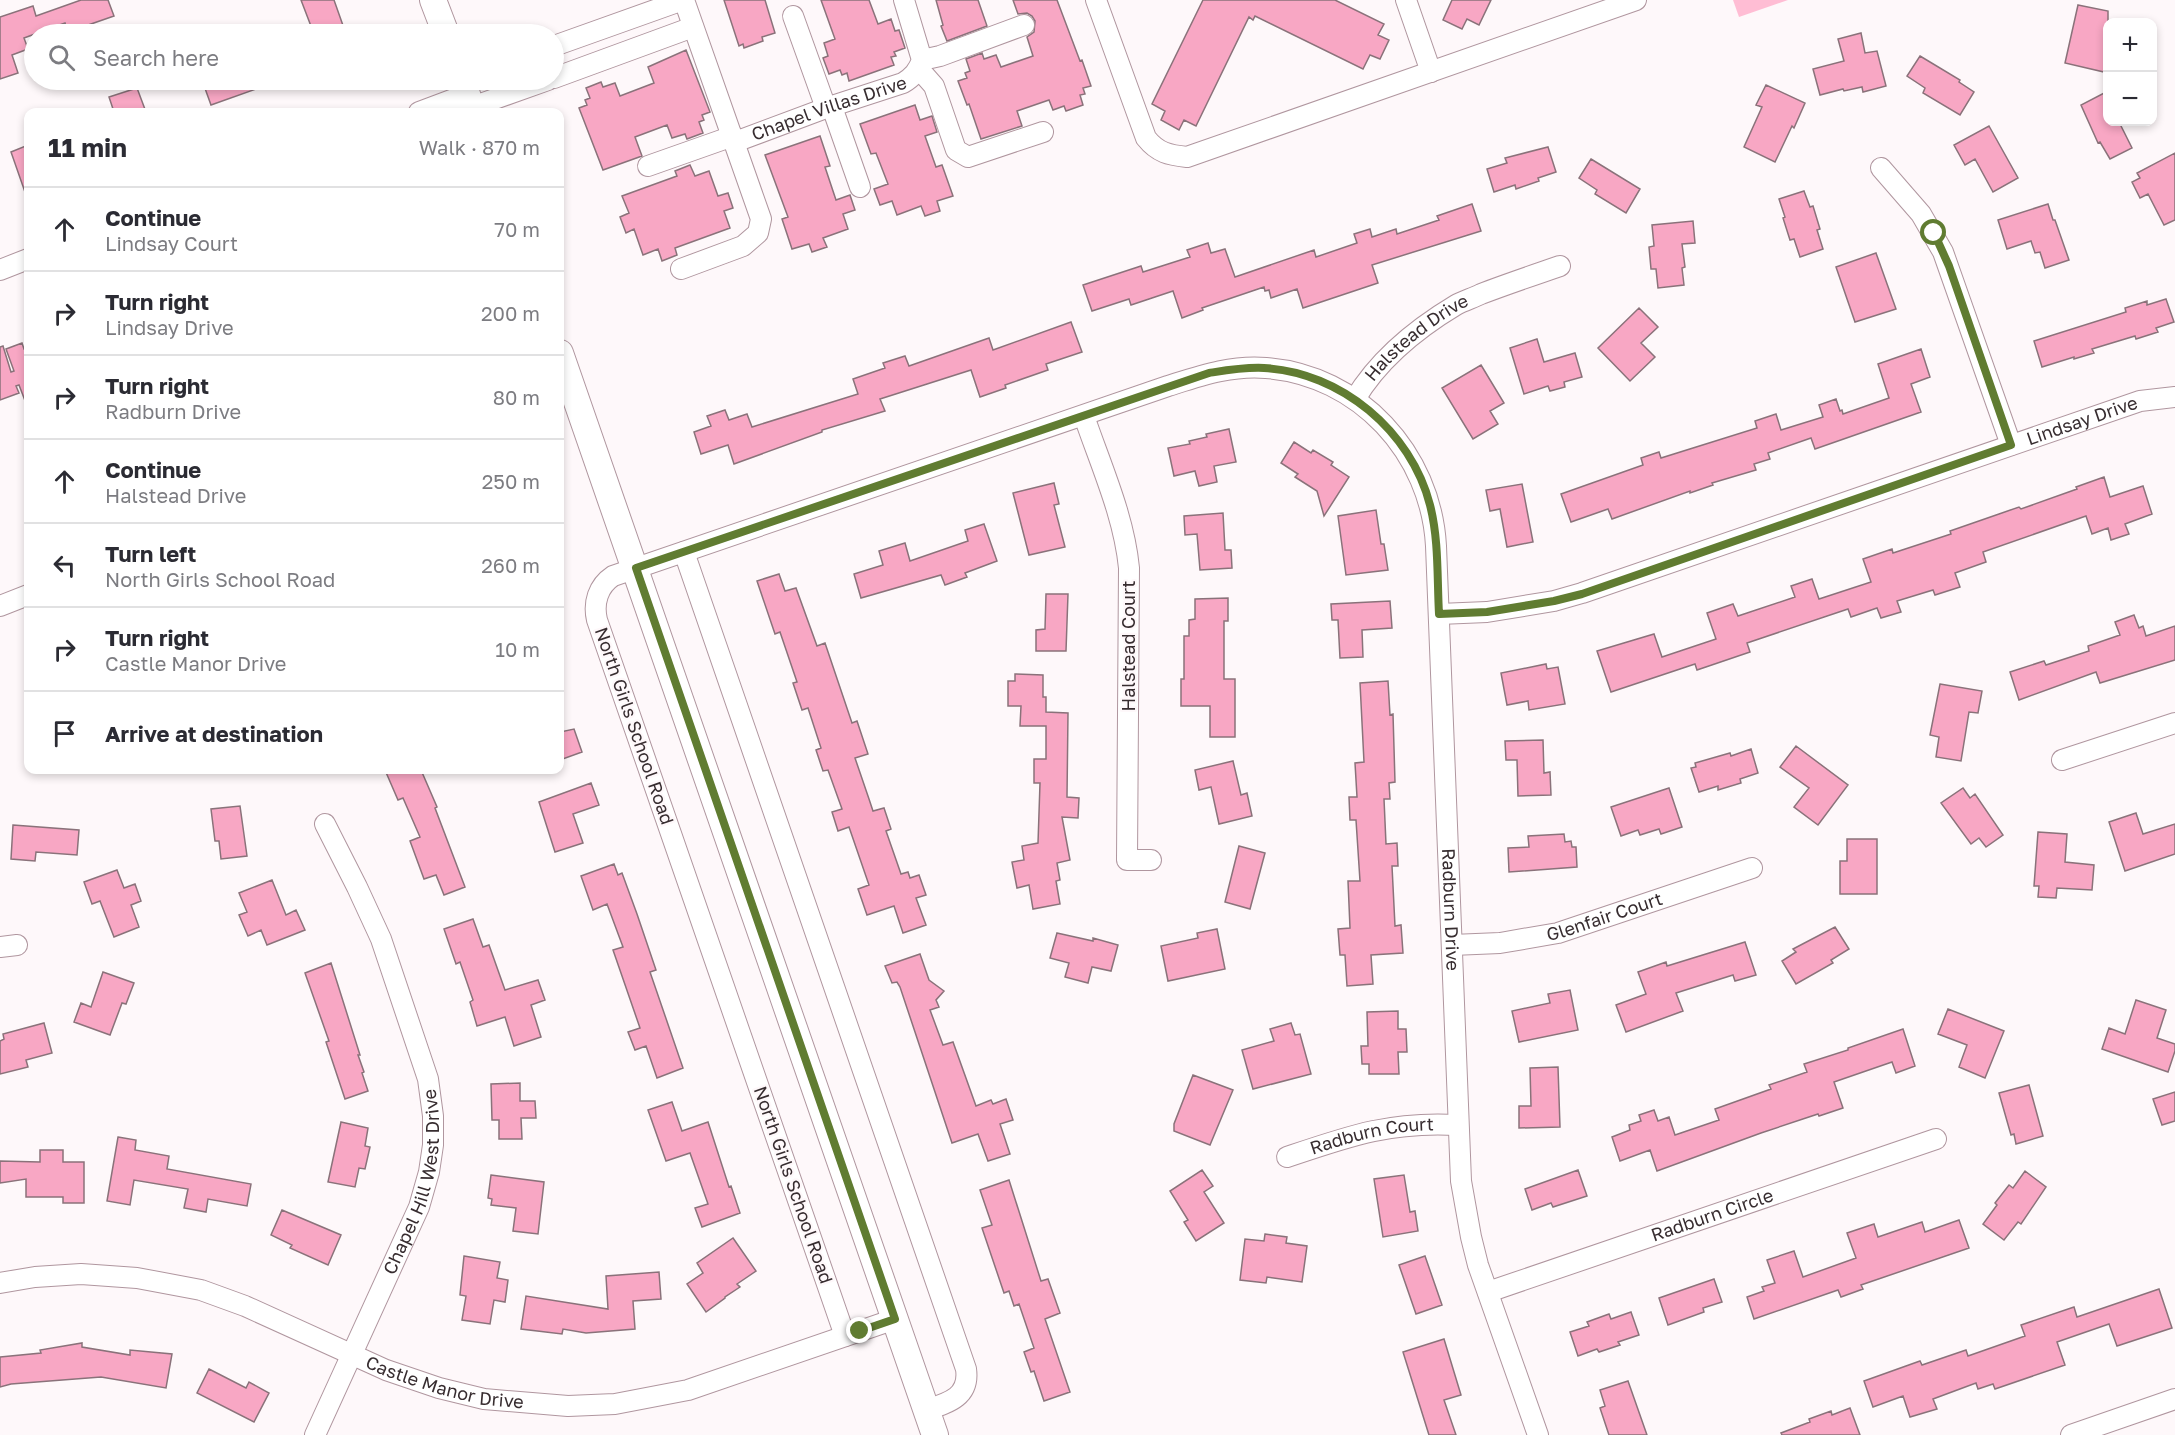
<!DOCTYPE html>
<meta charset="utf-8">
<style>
:root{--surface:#fff;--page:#f7f7f7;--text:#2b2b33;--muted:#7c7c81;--line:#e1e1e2}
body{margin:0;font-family:"Golos Text",sans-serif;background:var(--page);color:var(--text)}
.controls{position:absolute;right:18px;top:18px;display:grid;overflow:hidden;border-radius:12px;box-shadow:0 3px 9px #0003}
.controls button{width:54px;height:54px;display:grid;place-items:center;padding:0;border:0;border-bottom:2px solid var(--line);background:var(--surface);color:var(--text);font:30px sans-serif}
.stop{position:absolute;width:18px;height:18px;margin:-14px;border:4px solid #607c31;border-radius:50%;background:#fff}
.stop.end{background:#607c31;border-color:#fff;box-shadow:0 2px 6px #0008}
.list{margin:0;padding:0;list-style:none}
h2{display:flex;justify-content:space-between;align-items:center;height:78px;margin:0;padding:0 24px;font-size:26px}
h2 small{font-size:20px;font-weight:400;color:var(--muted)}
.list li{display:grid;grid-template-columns:39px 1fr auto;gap:18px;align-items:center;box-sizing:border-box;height:84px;padding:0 24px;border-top:2px solid var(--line)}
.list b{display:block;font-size:22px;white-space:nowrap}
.list p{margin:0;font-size:20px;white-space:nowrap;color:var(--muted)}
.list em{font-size:20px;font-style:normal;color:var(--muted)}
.icon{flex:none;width:33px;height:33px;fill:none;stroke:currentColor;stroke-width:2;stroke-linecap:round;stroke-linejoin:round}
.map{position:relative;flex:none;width:2175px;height:1435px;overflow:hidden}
.search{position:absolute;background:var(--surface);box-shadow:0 3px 9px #0003;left:24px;top:24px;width:540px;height:66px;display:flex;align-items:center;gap:15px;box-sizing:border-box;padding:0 21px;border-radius:33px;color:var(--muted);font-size:22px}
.panel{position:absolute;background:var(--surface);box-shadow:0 3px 9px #0003;left:24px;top:108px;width:540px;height:666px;border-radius:12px}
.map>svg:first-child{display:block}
</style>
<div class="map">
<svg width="2175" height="1435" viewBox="0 0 2175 1435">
<rect width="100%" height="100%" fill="#fef8fa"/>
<path fill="#ffbdd4" d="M1733 0H1788L1739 17Z"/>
<path fill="#f8a7c4" stroke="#8a727a" stroke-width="1.5" d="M81 0H108L114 16 68 32 65 23 24 38 28 49 12 55 18 73 0 79V17L33 6 36 16Z
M301 0H334L346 34H314Z
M724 0H765L775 33 762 37 763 41 744 48 743 44 739 46Z
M821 0H869L878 24 891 19 895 31 899 30 905 48 894 52 896 56 891 57 894 65 849 81 847 73 842 75 840 70 829 74 823 58 828 56 824 43 835 39Z
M936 0H978L987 26 947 41 941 26 943 25Z
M1013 0H1057L1080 61 1082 60 1091 86 1083 88 1085 94 1080 95 1083 105 1066 111 1064 106 1053 110 1049 100 1017 111 1022 126 981 139 969 104 967 105 958 81 967 78 965 73 970 71 966 59 982 53 984 59 996 55 1001 67 1033 56 1027 37 1034 32 1035 21 1032 16 1027 13 1018 14Z
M1203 0H1335L1384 24 1378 35 1389 40 1380 59 1370 55 1363 69 1255 16 1253 20 1249 17 1196 126 1184 120 1179 130 1161 120 1165 111 1152 104Z
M1452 0H1491L1479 25 1467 19 1462 29 1443 20Z
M2078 5 2108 11V58L2104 72 2065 63Z
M1861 33 1865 53 1877 51 1886 86 1863 92 1862 87 1844 91 1843 89 1820 95 1813 69 1844 61 1838 39Z
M686 50 710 112 702 115 704 120 699 122 703 133 687 139 685 134 672 138 667 125 635 137 642 156 603 170 579 108 587 105 585 100 590 98 586 88 601 82 603 87 615 83 620 96 654 83 648 67Z
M1920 56 1960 80 1959 82 1974 92 1960 115 1923 93 1925 88 1907 76Z
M202 80H276V82L211 105Z
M1766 85 1805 103 1794 128 1792 126 1775 162 1744 147 1762 107 1756 105Z
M137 88 146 112H114L109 97Z
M2108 91V122H2119L2132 148 2110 159 2100 142 2098 143 2081 105Z
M915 105 920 120 932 116 937 132 925 136 936 167 942 165 953 196 937 201 940 211 925 216 921 206 897 215 892 201 880 205 874 189 888 184 876 153 871 154 860 124Z
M1989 126 2018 178 1993 192 1975 159 1965 165 1954 145Z
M820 136 830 166 825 167 836 200 850 195 855 210 843 214 848 229 823 238 827 247 812 252 809 244 792 249 782 219 788 217 765 155Z
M28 145V194L26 195 11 152Z
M1548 147 1556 172 1538 178 1539 181 1516 189 1515 185 1494 192 1487 169 1507 163 1505 158Z
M2175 153V220L2164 225 2148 194 2140 198 2132 182 2140 178 2137 173Z
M1591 159 1640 189 1626 213 1595 194 1597 190 1579 178Z
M690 165 695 176 709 171 718 196 728 193 733 208 724 211 730 228 675 248 677 255 662 261 658 249 643 255 634 229 626 233 620 217 629 213 622 196 677 176 675 171Z
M1804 191 1810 207 1813 206 1820 229 1817 230 1823 249 1800 257 1794 239 1790 240 1783 218 1785 217 1779 199Z
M1472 204 1481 231 1372 265 1378 283 1303 308 1297 289 1271 298 1269 290 1265 291 1264 287 1202 308 1203 310 1182 318 1173 291 1131 305 1129 299 1092 311 1083 285 1141 266 1143 272 1190 257 1187 250 1208 243 1211 253 1225 249 1235 277 1314 250 1316 257 1357 243 1354 234 1370 229 1372 237 1396 229 1397 234 1439 220 1437 216Z
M2048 204 2053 220H2055L2069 260 2045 268 2040 252 2035 253 2031 241 2007 249 1998 220Z
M1693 221 1695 243 1682 244 1685 267 1682 268 1684 285 1658 288 1656 269H1651L1649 247 1654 246 1652 225Z
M1876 253 1896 309 1855 322 1836 267Z
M2166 299 2174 322 2156 328 2158 332 2136 339 2135 336 2092 349 2094 353 2074 359V357L2042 367 2034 341 2126 312 2125 308 2147 301V305Z
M1639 308 1658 327 1641 343 1655 357 1630 381 1598 348Z
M1071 322 1082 352 1046 364 1048 370 1005 385 1006 388 980 397 971 370 880 399 885 411 822 430V432L734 464 728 445 701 454 694 432 711 426 707 416 725 410 729 420 747 414 752 427 858 394 853 379 885 368 883 363 905 356 909 366 989 338 993 350Z
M1537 339 1544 362 1575 353 1582 377 1564 382 1565 387 1550 391 1548 386 1524 394 1510 348Z
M22 343 24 349 28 347V405L27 406 19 385 16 386 19 393 0 400V347L3 346 11 372 14 371 6 349Z
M1921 349 1930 377 1911 384 1921 412 1815 449 1811 438 1768 453 1770 459 1754 464 1756 470 1712 483 1713 485 1690 493V491L1612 519 1608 509 1571 522 1561 494 1643 465 1641 458 1659 452 1661 458 1757 428 1755 421 1776 414 1781 430 1823 417 1819 405 1836 399 1840 411 1842 410 1843 414 1889 398 1878 364Z
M1481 365 1504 403 1490 411 1498 424 1473 439 1442 388Z
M1229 429 1236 462 1214 466 1217 482 1199 486 1195 471 1174 476 1168 448 1190 444 1189 441 1207 437 1206 434Z
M1294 442 1311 453 1313 450 1333 462 1331 465 1349 477 1324 516 1317 491 1295 477 1298 474 1281 463Z
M2104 477 2110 497 2143 486 2152 514 2125 524 2129 534 2111 540 2108 528 2092 534 2086 516 1983 552 1986 562 1955 573 1960 587 1935 595 1933 590 1897 601 1901 612 1881 618 1877 608 1851 617 1848 609 1747 643 1750 652 1697 670 1695 664 1611 692 1597 651 1654 634 1662 657 1716 639 1707 613 1733 604 1738 616 1795 597 1791 586 1812 579 1819 599 1871 582 1863 559 1892 549 1893 553 1951 534 1950 531 1999 514 2019 507 2021 509 2077 489 2076 487Z
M1054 483 1059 504 1054 505 1065 547 1029 555 1013 493Z
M1522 484 1533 542 1507 547 1500 509 1490 511 1486 490Z
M1376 510 1381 544H1384L1388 570 1346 575 1338 516Z
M1223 513 1225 550H1231L1232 568 1200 570 1197 534 1185 535 1184 516Z
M984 524 997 561 965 573 967 577 945 585 941 575 861 598 854 574 883 565 879 551 905 543 910 561 968 541 965 530Z
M779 574 785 591 796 588 817 646 825 643 852 723 857 721 868 754 855 758 869 799 873 811 884 808 891 829 886 831 901 874 908 872 910 878 919 875 926 895 916 898 926 925 903 933 894 906 867 915 858 889 869 885 849 827 838 831 832 812 842 809 828 770 823 771 816 750 821 748 808 708 802 710 793 683 797 682 780 632 775 634 757 581Z
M1046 594H1068L1066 651H1036V630L1045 629Z
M1228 598V621H1224V679H1235V737H1210V706H1181V679H1184V636H1189V620L1195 619V599Z
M1390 601 1392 628 1362 630 1363 657 1340 658 1338 620H1332L1331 604Z
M2134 615 2139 628 2143 626 2146 636 2175 626V660L2100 683 2096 672 2019 700 2010 672 2044 661 2046 665 2089 651 2088 646 2120 635 2115 622Z
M1546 664 1547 669 1558 667 1565 704 1529 710 1528 701 1507 705 1501 673Z
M1015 674 1043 675V697H1046V712L1068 713 1067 797 1079 798 1078 818 1062 817 1070 860 1057 863 1060 880 1056 881 1060 904 1033 909 1029 885 1017 888 1012 862 1024 860 1022 846 1038 843 1040 783H1034V759H1046V726H1020L1021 706H1008V681H1015Z
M1388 681 1390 715 1393 714 1395 782 1389 783 1390 799H1384L1386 844 1397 843 1398 866H1392L1395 926 1401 925 1403 953 1371 955 1373 984 1347 986 1345 955H1340L1338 929 1350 928 1348 881H1360L1356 820H1350L1349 797H1357L1355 763 1364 762 1360 683Z
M1940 684 1982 691 1978 713 1969 712 1961 761 1936 757 1939 737 1930 735Z
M574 729 582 752 560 760V732Z
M1543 740 1544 773 1550 772 1551 795 1518 796 1517 760H1506L1505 741Z
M1796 746 1848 785 1818 825 1794 807 1809 788 1780 767Z
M1751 749 1758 773 1740 779 1741 783 1718 790V786L1699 792 1691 768 1696 767 1695 763 1730 753 1731 756Z
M1233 761 1241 795 1247 793 1252 816 1219 824 1211 787 1199 790 1195 770Z
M385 770H421L437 807 435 808 465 887 444 895 436 875 424 879 410 841 420 837 403 798 398 800Z
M591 783 599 805 573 814 583 843 555 852 539 802Z
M1669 788 1682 827 1661 834 1659 829 1640 835 1638 830 1621 836 1611 807Z
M1963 788 1970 798 1975 794 2003 835 1986 847 1979 838 1971 844 1941 803Z
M240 806 247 856 221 859 219 841H215L211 809Z
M2136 813 2143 834 2175 824V854L2125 871 2109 822Z
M13 825 79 830 77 855 36 852 35 861 11 859Z
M2038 832 2067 834 2065 862 2094 865 2092 890 2057 888 2056 898 2038 897 2039 886H2034Z
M1564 834 1565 842 1571 841 1572 847H1576L1577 867 1509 872 1508 848 1529 847 1528 836Z
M1847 839H1877V894H1840V861H1847Z
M1239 846 1265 853 1250 909 1225 902Z
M614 864 618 875 622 873 637 914 656 970 650 972 683 1068 657 1078 646 1046 635 1050 628 1032 640 1028 613 950 623 947 607 904 593 910 581 876Z
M117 870 124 888 135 884 141 901 131 905 139 927 114 937 100 901 92 904 84 882Z
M272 880 286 915 296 910 305 930 267 945 261 930 248 936 239 915 247 912 239 893Z
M473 919 483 947 489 945 505 990 538 980 545 1000 531 1005 541 1037 514 1046 505 1017 477 1026 470 1002 473 1000 460 962 456 964 444 929Z
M1835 927 1849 949 1831 960 1833 963 1796 984 1782 961 1796 952 1793 949Z
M1217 929 1225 969 1168 981 1161 946 1198 938 1197 933Z
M1057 933 1093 941V938L1118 945 1111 971 1092 967 1088 983 1065 977 1069 963 1050 958Z
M1745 942 1756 975 1735 981 1733 975 1676 993 1683 1011 1626 1032 1616 1005 1646 994 1638 972 1666 962 1667 966Z
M920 954 929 980 944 991 936 1000 939 1007 930 1010 943 1045 953 1042 976 1106 991 1100 993 1104 1006 1099 1013 1120 1000 1124 1010 1154 988 1161 978 1134 952 1143 900 987 897 982 892 983 885 966Z
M331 963 360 1055H358L364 1072 362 1073 368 1091 345 1099 326 1042 329 1041 305 973Z
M103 972 134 983 126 1004 122 1003 110 1035 74 1022 81 1003 91 1007Z
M1570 990 1578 1030 1519 1042 1512 1011 1550 1003 1548 994Z
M2136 1000 2166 1010 2157 1038 2175 1044V1051L2168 1072 2102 1049 2109 1028 2125 1034Z
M1948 1009 2004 1031 1985 1078 1959 1067 1967 1045 1938 1034Z
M1398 1011V1029H1406L1407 1052H1398L1399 1074H1369V1064H1362L1361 1046H1368L1367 1012Z
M44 1023 52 1053 26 1060 28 1067 0 1074V1041L4 1039 3 1034Z
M1291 1023 1295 1035 1300 1034 1311 1074 1253 1089 1242 1050 1274 1041 1270 1029Z
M1903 1029 1915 1066 1896 1073 1892 1062 1834 1082 1843 1108 1819 1116 1818 1114 1761 1133 1657 1171 1650 1150 1620 1161 1612 1137 1630 1130 1629 1125 1641 1121 1639 1115 1654 1110 1658 1121 1669 1117 1675 1135 1719 1120 1715 1109 1771 1089 1769 1085 1807 1072 1804 1064 1848 1050V1048Z
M1558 1067 1560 1127 1519 1128V1106H1531L1530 1068Z
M1193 1075 1233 1090 1210 1145 1174 1131V1124Z
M520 1083V1101H535L536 1118H521L522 1139H499V1120H492L491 1084Z
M2029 1085 2043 1136 2016 1144 2014 1134 2011 1135 1999 1093Z
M2175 1092V1121L2162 1125 2153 1099Z
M672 1102 682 1131 708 1122 729 1187 731 1186 740 1213 702 1227 695 1208 708 1204 690 1153 666 1161 648 1110Z
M341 1122 368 1128 365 1146 370 1147 365 1169 359 1168 355 1187 328 1182Z
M118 1137 136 1140 135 1150 169 1156 167 1169 251 1184 247 1206 208 1199 206 1212 184 1208 188 1189 134 1180 130 1205 107 1201Z
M40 1150H63V1162H84V1203H63V1197H26V1179L0 1183V1161L40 1162Z
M1202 1170 1213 1186 1204 1192 1224 1223 1196 1241 1184 1222 1188 1220 1170 1191Z
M1578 1170 1587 1196 1553 1207 1551 1203 1532 1210 1525 1189Z
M2025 1171 2046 1187 2021 1224 2018 1222 2004 1240 1983 1224 1997 1205 1995 1203 2009 1185 2013 1188Z
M491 1175 544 1182 538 1234 513 1231 516 1208 491 1205 492 1199 488 1198Z
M1404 1175 1410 1212 1415 1211 1418 1231 1383 1237 1374 1179Z
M1009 1180 1041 1281 1048 1279 1060 1313 1045 1319 1070 1392 1044 1401 1034 1371 1031 1372 1024 1352 1034 1348 1019 1304 1014 1306 1009 1291 1004 1293 982 1228 992 1225 980 1190Z
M282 1210 341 1235 328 1265 290 1248 292 1245 271 1235Z
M1959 1220 1969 1248 1861 1285 1863 1289 1841 1297 1838 1290 1754 1319 1747 1297 1764 1291 1762 1287 1775 1283 1767 1260 1794 1251 1803 1277 1856 1258 1847 1233 1874 1224 1878 1237 1922 1222 1925 1232Z
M1265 1234 1287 1237 1286 1243 1307 1246 1302 1282 1267 1277 1266 1283 1240 1280 1245 1239 1264 1241Z
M733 1238 756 1271 737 1284 740 1287 725 1297V1298L706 1312 687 1284 703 1273 697 1263Z
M464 1256 500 1262 497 1278 508 1280 505 1302 494 1300 490 1324 462 1320 466 1296 460 1295Z
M1425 1256 1442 1305 1416 1314 1399 1265Z
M659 1272 661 1299 633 1301 635 1329 586 1333 563 1329 562 1334 521 1329 526 1296 608 1309 606 1276Z
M1714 1279 1722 1302 1703 1308 1704 1312 1668 1325 1659 1298Z
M2159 1289 2172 1328 2117 1346 2109 1324 2057 1342 2065 1365 1995 1389 1993 1384 1978 1389 1976 1383 1933 1399 1937 1409 1910 1417 1903 1396 1873 1407 1864 1381 1920 1361 1922 1365 1966 1350 1968 1356 2025 1336 2021 1325 2074 1307 2077 1317Z
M1631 1312 1639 1335 1618 1342 1620 1345 1599 1352 1597 1349 1578 1356 1570 1332 1589 1326 1587 1322 1609 1314 1611 1319Z
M1444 1339 1461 1395 1444 1400 1456 1435H1429L1403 1352Z
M82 1343V1347L130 1355V1350L172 1354 166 1388 101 1377 11 1384 0 1387V1357L41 1353 40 1350Z
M209 1369 246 1388 249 1382 269 1393 254 1422 197 1393Z
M1628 1381 1647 1435H1609L1600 1408 1605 1406 1600 1390Z
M1850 1408 1860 1435H1782L1781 1433 1810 1422 1809 1419 1831 1411 1832 1415Z"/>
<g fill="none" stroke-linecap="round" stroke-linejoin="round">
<g stroke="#b0969f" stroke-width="22">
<g id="minor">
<path d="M1096 0 1146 138C1158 153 1169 155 1187 157L1636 0"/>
<path d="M1406 0 1431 72"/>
<path d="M793 16 826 108"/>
<path d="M554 46 683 0"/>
<path d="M922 60 940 56 1024 25"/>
<path d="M919 69 934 86 956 150 968 157 1043 132"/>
<path d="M554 78 693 27"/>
<path d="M472 107 548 80"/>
<path d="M832 107 860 187"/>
<path d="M419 112 467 94"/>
<path id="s1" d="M735 142 826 108 903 83C913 77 918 71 922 60L904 0"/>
<path d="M648 166 733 136"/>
<path d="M1881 168 1921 214 1943 252 2011 445"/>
<path d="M681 269 743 246 758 233 761 219 684 0"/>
<path d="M0 270 28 259"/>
<path id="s2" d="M1355 399C1379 359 1416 329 1456 305 1463 301 1473 298 1481 294 1507 284 1534 275 1560 266"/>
<path d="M1084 416C1101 466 1124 516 1129 568L1127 860H1151"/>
<path d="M684 552 966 1369C970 1397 948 1403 926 1410"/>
<path d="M0 606 28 595"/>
<path id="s3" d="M1439 614 1487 612 1554 601 1582 593 2140 401 2175 397"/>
<path d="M2062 760 2175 723"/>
<path id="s4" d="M1452 945 1500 943 1558 933 1752 868"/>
<path d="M0 947 17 945"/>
<path id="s5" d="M1287 1157C1349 1136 1391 1121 1458 1125"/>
<path id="s6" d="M0 1283 35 1277 81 1274 137 1278 201 1290 245 1306 386 1370 439 1388 484 1399 568 1406 615 1404 688 1390 895 1319"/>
<path id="s7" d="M1488 1292 1936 1139"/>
<path id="s8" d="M845 1336 597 620C593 603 598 586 613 576L1168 386C1200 376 1231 365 1266 368 1359 375 1431 453 1436 546L1461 1181 1471 1237 1478 1265 1538 1435"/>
<path id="s9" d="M315 1435 419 1207 429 1172 433 1145V1116L428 1079 381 939 357 887 325 824"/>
<path d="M2071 1435 2175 1399"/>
</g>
</g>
<g stroke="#b0969f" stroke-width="28">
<path id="major" d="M433 0 446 34
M462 80 473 112
M560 353 935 1435"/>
</g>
<use href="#minor" stroke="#fff" stroke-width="20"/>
<use href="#major" stroke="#fff" stroke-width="26"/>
</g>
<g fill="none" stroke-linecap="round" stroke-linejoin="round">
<path stroke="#607c31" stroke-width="8" d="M860 1331 895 1319 636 568 1209 373C1228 370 1245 367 1264 368 1341 372 1411 431 1430 505 1439 540 1437 578 1439 614L1487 612 1554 601 1582 594 2011 445 1949 266 1934 233"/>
</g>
<g text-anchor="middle" stroke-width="4.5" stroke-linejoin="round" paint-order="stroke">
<g font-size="18" fill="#372d30" stroke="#fef8fa">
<text dy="6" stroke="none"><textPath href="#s1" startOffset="100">Chapel Villas Drive</textPath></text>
<text dy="6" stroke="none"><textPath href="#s2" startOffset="88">Halstead Drive</textPath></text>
<text dy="6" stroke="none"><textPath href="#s3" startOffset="674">Lindsay Drive</textPath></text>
<text transform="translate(1129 646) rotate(-90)" y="6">Halstead Court</text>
<text transform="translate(634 726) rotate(71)" y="6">North Girls School Road</text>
<text dy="6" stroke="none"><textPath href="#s8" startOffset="2127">Radburn Drive</textPath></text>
<text dy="6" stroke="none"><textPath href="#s4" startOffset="156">Glenfair Court</textPath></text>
<text dy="6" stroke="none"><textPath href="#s5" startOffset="88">Radburn Court</textPath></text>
<text dy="6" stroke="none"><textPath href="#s9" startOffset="274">Chapel Hill West Drive</textPath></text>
<text transform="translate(793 1185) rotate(71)" y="6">North Girls School Road</text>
<text dy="6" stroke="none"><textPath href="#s7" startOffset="237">Radburn Circle</textPath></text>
<text dy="6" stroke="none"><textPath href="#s6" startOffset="465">Castle Manor Drive</textPath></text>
</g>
</g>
</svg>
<div class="controls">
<button>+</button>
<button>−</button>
</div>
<div class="stop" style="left:1934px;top:233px"></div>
<div class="stop end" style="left:860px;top:1331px"></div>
<div class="search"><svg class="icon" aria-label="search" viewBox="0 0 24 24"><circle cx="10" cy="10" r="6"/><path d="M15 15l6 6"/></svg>Search here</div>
<section class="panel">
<h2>11 min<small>Walk · 870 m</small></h2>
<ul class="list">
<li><svg class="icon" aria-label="ahead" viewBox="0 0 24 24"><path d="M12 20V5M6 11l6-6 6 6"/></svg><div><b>Continue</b><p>Lindsay Court</p></div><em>70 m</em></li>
<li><svg class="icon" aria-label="right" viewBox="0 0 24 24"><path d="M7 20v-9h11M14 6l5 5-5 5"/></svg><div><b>Turn right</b><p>Lindsay Drive</p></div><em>200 m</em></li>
<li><svg class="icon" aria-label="right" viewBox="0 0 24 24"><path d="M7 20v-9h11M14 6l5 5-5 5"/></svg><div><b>Turn right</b><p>Radburn Drive</p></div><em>80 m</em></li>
<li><svg class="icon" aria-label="ahead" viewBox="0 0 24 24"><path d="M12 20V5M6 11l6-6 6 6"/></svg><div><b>Continue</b><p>Halstead Drive</p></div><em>250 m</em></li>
<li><svg class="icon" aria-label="left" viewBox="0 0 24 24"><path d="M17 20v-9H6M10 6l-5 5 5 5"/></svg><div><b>Turn left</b><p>North Girls School Road</p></div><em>260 m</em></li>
<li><svg class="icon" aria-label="right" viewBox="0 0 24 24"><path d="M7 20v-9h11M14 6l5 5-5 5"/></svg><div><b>Turn right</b><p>Castle Manor Drive</p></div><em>10 m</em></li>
<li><svg class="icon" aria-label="arrive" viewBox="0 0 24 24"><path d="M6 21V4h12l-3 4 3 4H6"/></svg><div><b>Arrive at destination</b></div></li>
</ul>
</section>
</div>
